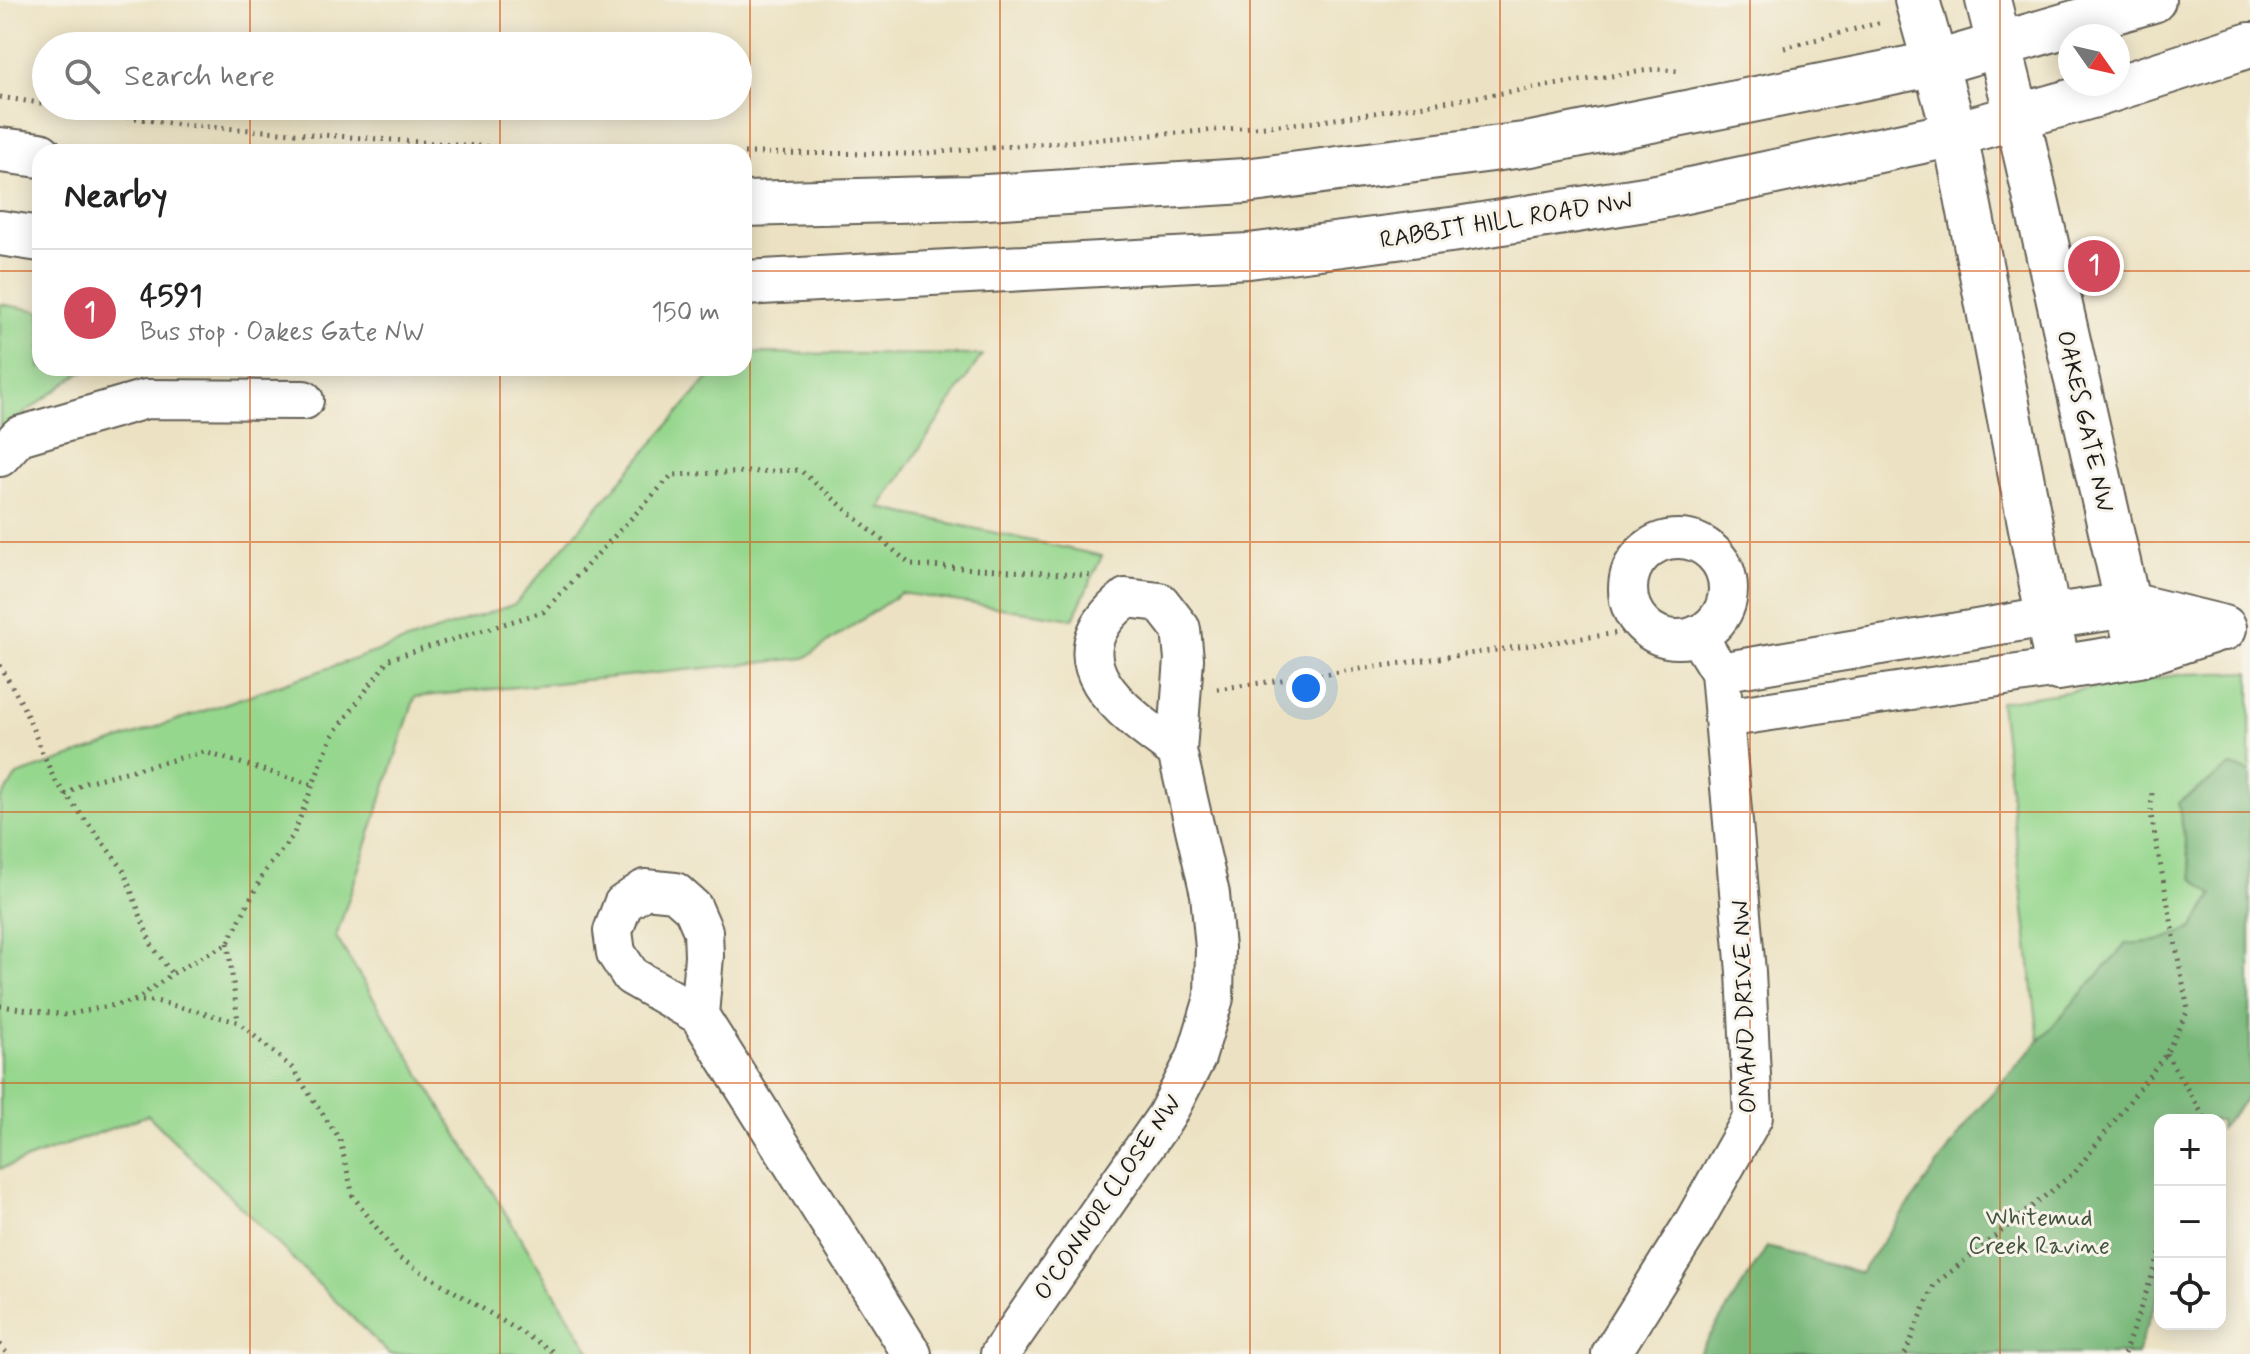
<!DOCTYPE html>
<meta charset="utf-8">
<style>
:root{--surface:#fff;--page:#f6f6f6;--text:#222;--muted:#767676;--line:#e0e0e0;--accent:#d1495b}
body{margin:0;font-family:Mynerve,sans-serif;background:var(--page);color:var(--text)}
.controls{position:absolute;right:24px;bottom:24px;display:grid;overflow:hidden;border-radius:16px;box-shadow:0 4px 20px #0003}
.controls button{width:72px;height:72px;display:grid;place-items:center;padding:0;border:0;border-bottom:2px solid var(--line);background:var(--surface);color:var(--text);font:40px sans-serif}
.compass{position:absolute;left:2058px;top:24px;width:72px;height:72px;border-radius:50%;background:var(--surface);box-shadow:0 4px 20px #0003;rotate:124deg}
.you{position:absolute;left:1306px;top:688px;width:28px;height:28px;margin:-20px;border:6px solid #fff;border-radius:50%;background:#1a73e8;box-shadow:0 0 0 12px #1a73e833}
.badge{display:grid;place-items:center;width:52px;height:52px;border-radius:50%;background:var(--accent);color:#fff;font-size:26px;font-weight:700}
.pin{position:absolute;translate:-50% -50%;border:4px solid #fff;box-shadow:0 2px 8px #0006}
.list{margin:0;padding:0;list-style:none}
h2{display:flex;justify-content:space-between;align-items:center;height:104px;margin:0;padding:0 32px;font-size:34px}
h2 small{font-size:26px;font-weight:400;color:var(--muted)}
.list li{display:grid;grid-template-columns:52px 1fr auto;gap:24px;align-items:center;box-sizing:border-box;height:128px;padding:0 32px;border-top:2px solid var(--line)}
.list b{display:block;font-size:30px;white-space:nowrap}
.list p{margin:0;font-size:26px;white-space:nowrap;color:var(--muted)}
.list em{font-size:26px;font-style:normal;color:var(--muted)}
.icon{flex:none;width:44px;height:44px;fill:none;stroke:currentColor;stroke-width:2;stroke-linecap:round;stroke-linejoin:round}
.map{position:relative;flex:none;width:2250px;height:1354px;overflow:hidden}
.search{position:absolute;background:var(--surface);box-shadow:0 4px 20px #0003;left:32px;top:32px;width:720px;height:88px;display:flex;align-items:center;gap:20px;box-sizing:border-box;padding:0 28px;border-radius:44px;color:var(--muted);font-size:30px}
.panel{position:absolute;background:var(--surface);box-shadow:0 4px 20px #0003;left:32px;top:144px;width:720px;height:232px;border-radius:24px}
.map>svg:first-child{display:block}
</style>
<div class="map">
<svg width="2250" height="1354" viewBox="0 0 2250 1354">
<rect width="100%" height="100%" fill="#f7f3e8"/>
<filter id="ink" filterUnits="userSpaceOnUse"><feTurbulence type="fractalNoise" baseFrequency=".0125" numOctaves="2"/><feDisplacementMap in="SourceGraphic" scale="16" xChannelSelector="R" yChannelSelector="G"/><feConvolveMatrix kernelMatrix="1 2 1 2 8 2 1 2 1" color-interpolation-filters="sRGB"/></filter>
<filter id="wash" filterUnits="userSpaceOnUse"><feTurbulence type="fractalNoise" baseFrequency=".006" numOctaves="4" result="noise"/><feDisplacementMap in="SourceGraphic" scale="32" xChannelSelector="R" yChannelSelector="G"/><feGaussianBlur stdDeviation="1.8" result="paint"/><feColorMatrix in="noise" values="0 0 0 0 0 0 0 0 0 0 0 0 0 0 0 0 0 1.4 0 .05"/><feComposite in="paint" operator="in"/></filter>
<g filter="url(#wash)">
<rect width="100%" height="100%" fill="#ece2c3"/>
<path fill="#96d78e" stroke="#597a55" stroke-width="2" d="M0 304 40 311V368H98L80 373 0 431Z
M744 353 982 355 880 508 1102 556 1073 619 901 593 805 658 415 697 336 937 592 1354H389L148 1115 0 1169V800L17 775 515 604 717 368H744Z
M2250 672V772L2231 766C2225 807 2225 901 2192 928 2176 941 2145 942 2126 945L2039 1041 2000 702 2184 674Z"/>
<path fill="#78b879" stroke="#4a6a4a" stroke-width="2" d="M2231 766 2250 772V1094L2220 1129V1120H2160V1290L2137 1354H1698L1767 1247 1860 1273 1976 1111 2126 944 2158 941 2192 929 2213 895 2192 878 2178 803Z"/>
</g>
<g filter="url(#ink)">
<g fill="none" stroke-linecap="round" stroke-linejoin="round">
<g stroke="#656156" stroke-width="42">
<path id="minor" d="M0 457 19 436 146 399 304 400
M1628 589a50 50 0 1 1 100 0a50 50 0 1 1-100 0Z
M1720 672 2047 617
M1724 718 2058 668
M699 1015 704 956 703 931 693 908 675 892 645 889 623 904 613 931 616 953 631 976 699 1015 912 1354
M1000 1354 1166 1116 1196 1058 1214 998 1215 948 1210 894 1177 751 1184 659 1181 629 1160 602 1126 598C1049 660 1121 711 1177 751
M1611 1354 1692 1225 1753 1117 1746 972 1720 672 1697 635"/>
</g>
<g stroke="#656156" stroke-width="48">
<path id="tertiary" d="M1917 0 1955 134 2058 668 2139 655 2220 628
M1988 0 2017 115 2139 655
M2047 617 2129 605 2224 628"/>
</g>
<g stroke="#656156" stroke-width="48">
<path id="secondary" d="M0 150 40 155
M744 204 970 198 1245 181 1531 144 1937 63 2153 0
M0 233 40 239
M744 283 1249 256 1458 229 1657 197 1955 134 2095 95 2250 45"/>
</g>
<path stroke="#656156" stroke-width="5" stroke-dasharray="2 6" stroke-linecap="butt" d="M1784 48 1882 22
M0 97 46 104
M56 106 180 125 563 152
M744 153 914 154 1316 122 1656 69 1677 71
M0 665 22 704 54 779 123 869 151 944 172 974
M1217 689 1647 629
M65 795 86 782 204 752 313 785
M228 943 238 1022
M134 1001 172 974 228 943 264 872 293 836 331 738 389 659 543 612 672 475 800 470 911 565 1095 576
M0 1006 66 1015 134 1001H156L238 1022 292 1068 340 1140 353 1196 399 1258 557 1354
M2166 1054 2206 1120
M0 1344 7 1354
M1905 1354 1934 1285 2075 1172 2166 1054 2188 1010 2151 815 2152 791
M2124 1354 2160 1254"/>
<use href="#minor" stroke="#fff" stroke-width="38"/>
<use href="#tertiary" stroke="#fff" stroke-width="44"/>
<use href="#secondary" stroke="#fff" stroke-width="44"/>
</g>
</g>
<path fill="none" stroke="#d4530e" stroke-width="2" stroke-opacity="0.55" d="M250 0V46M500 0V46M750 0V1354M1000 0V1354M1250 0V1354M1500 0V1354M1750 0V1354M2000 0V1354M250 106V152M500 106V152M0 271H40M744 271H2250M250 368V1354M500 368V1354M0 542H2250M0 812H2250M0 1083H2250"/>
<g text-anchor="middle" stroke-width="6" stroke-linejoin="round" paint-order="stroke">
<g font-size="24" fill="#1c1c1c" stroke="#f7f3e8">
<text transform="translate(1506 220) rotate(-9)" y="8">RABBIT HILL ROAD NW</text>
<text transform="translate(2086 421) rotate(77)" y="8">OAKES GATE NW</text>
<text transform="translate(1744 1007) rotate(-92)" y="8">OMAND DRIVE NW</text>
<text transform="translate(1107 1197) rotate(-56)" y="8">O'CONNOR CLOSE NW</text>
</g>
<g font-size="24" fill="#41543e" stroke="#f7f3e8">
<text x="2039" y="1225">Whitemud<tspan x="2039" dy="28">Creek Ravine</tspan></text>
</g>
</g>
</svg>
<div class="controls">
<button>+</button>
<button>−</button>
<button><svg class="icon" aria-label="locate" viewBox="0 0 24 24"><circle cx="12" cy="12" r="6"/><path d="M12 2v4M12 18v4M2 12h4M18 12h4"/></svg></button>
</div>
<svg class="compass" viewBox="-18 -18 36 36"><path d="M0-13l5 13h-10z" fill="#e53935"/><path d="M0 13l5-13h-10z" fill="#767676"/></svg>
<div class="you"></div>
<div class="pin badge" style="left:2094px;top:266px">1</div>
<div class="search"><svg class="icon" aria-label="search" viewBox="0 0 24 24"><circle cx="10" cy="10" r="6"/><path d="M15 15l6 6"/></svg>Search here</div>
<section class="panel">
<h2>Nearby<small></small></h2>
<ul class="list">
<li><span class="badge">1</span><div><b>4591</b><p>Bus stop · Oakes Gate NW</p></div><em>150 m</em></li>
</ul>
</section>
</div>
